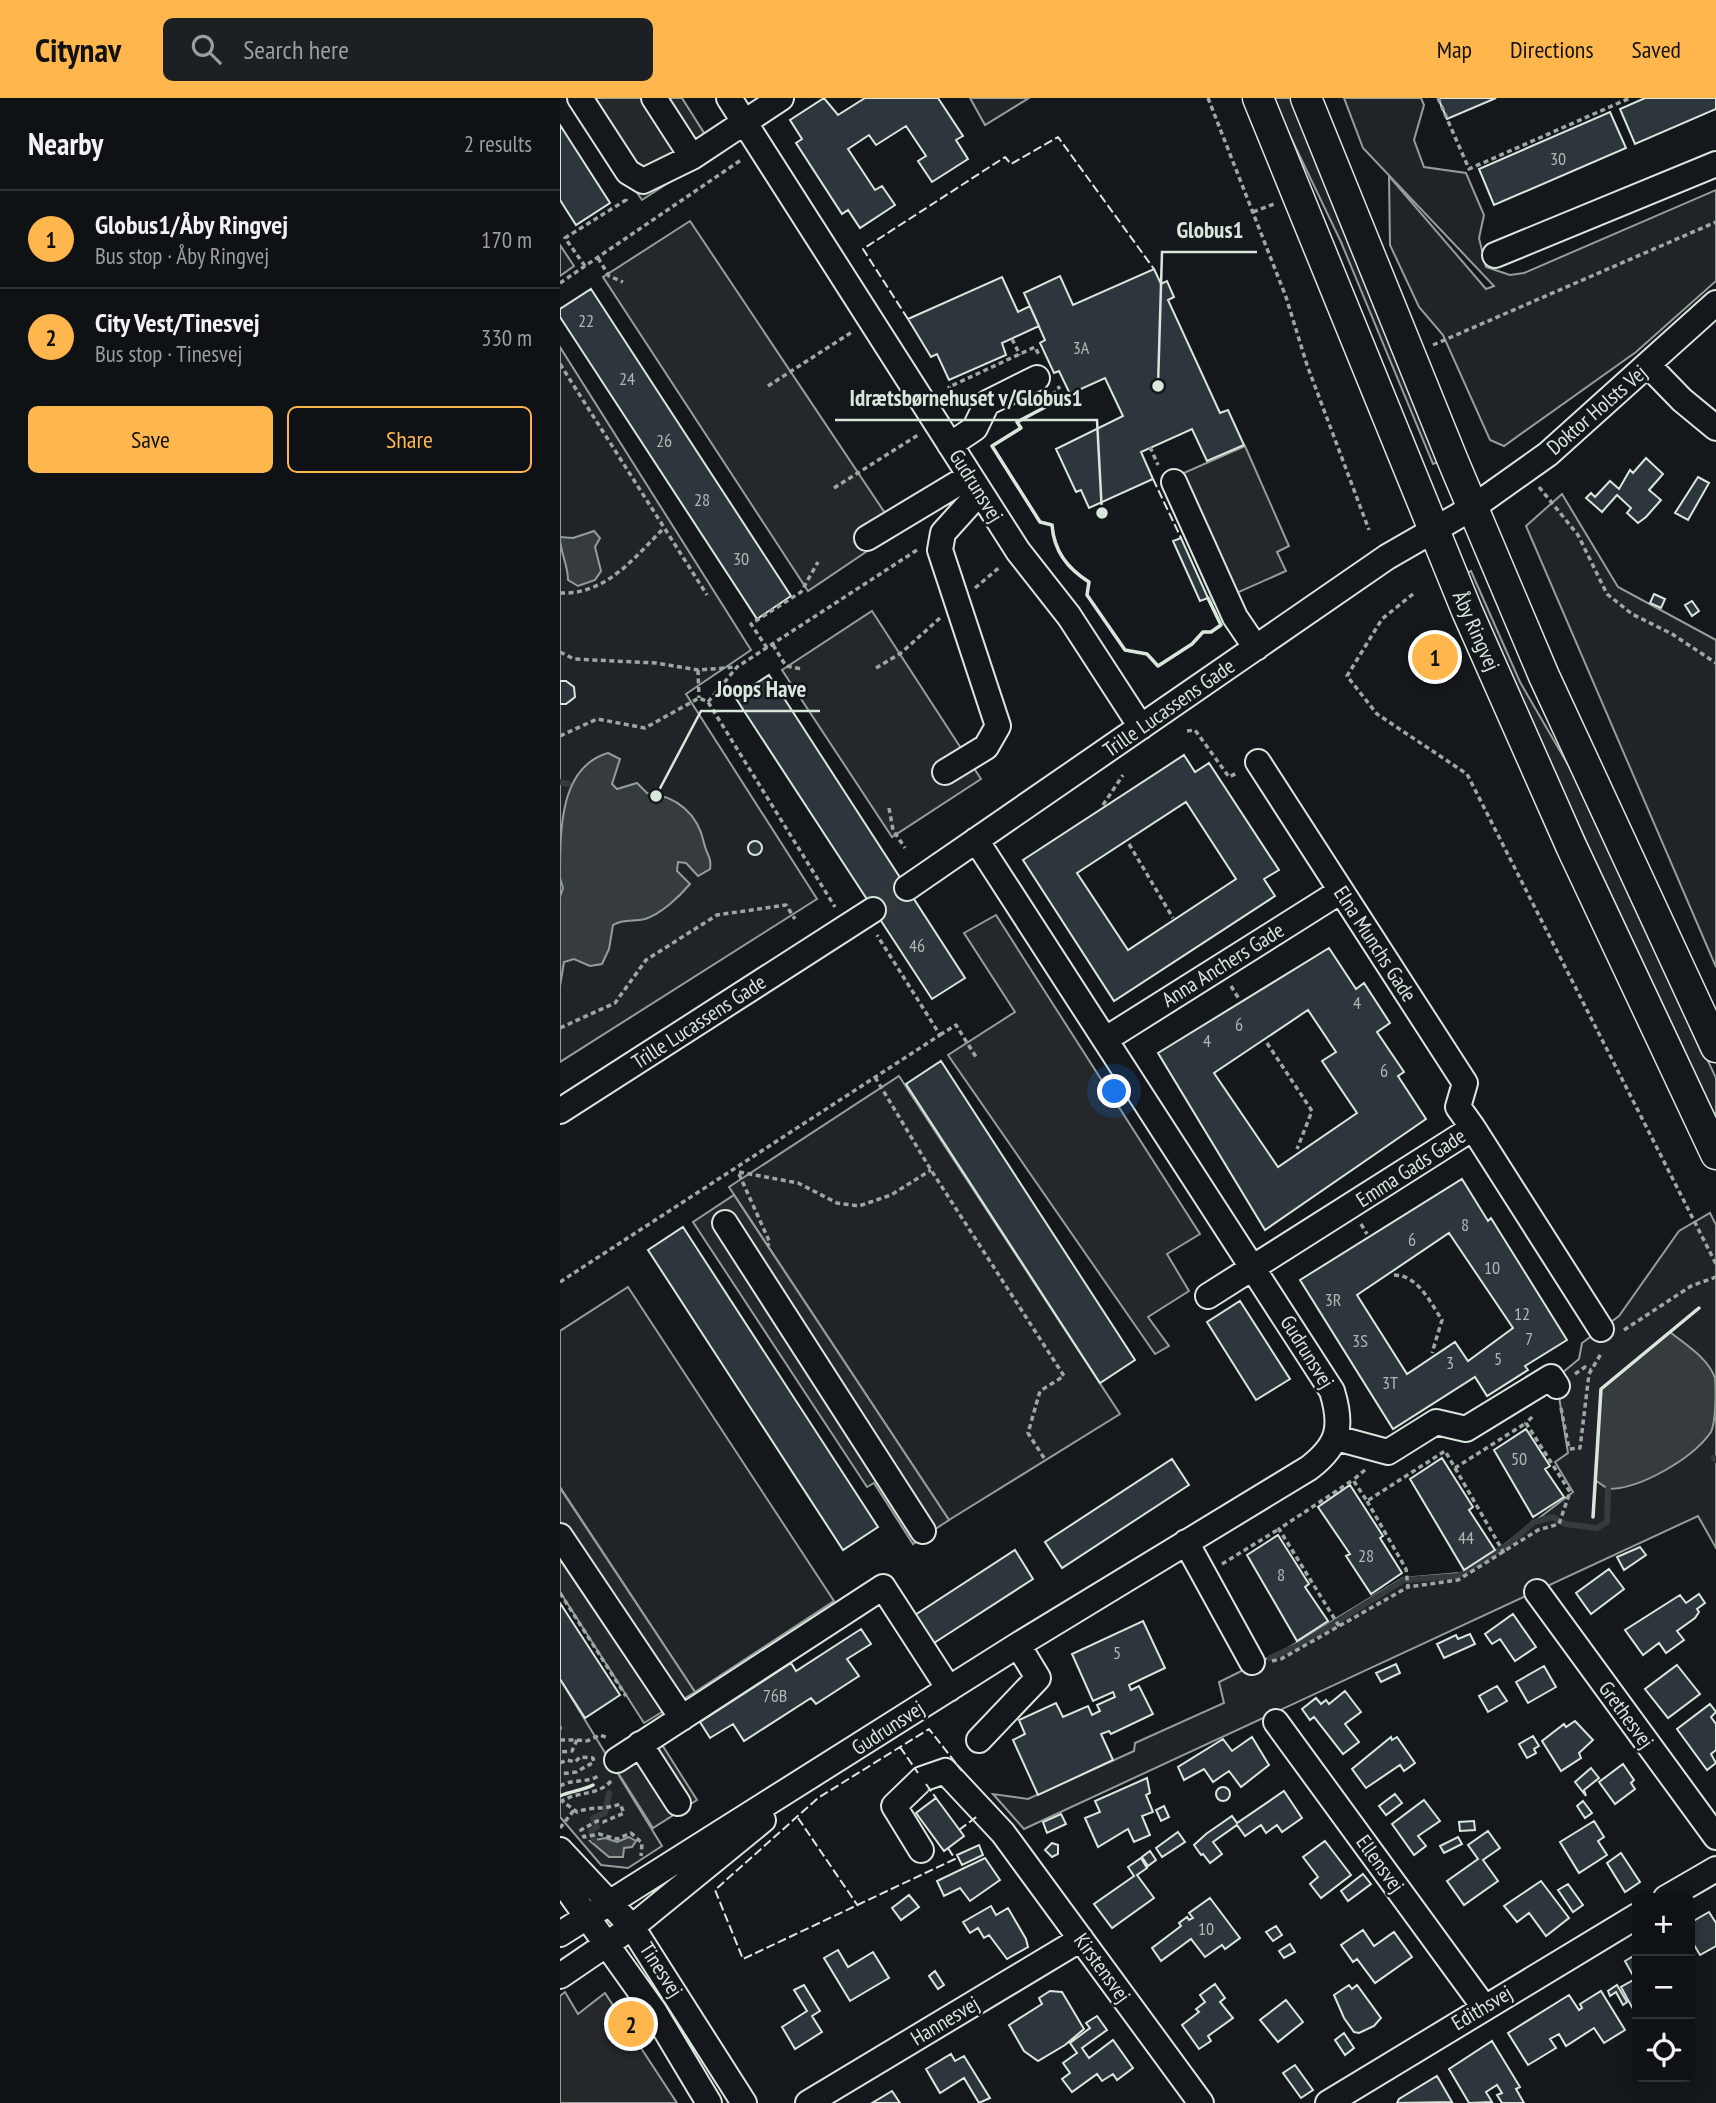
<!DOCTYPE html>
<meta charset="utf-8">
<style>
:root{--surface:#0f1215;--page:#1d2022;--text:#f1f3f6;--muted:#9b9ea0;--line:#2f3234;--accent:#ffb74d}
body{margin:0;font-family:"PT Sans Narrow",sans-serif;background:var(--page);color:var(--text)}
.controls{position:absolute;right:21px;bottom:21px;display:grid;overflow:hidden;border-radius:10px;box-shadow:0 4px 18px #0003}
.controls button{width:63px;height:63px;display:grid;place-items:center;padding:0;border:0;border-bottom:2px solid var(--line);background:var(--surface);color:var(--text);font:35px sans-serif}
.you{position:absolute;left:555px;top:994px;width:24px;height:24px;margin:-18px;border:5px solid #fff;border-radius:50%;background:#1a73e8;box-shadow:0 0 0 10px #1a73e833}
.badge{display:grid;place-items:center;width:46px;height:46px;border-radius:50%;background:var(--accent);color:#111;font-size:23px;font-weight:700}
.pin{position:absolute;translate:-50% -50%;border:4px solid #fff;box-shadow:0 2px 7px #0006}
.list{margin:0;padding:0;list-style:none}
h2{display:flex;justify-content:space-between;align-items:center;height:91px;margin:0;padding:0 28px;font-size:30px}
h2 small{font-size:23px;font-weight:400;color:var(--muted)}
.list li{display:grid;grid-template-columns:46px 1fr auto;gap:21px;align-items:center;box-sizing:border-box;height:98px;padding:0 28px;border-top:2px solid var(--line)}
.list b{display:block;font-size:26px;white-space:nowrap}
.list p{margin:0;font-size:23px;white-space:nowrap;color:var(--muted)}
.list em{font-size:23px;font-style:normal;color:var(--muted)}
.actions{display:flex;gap:14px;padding:21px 28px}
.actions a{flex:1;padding:16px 0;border:2px solid var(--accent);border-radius:10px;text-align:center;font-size:24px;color:var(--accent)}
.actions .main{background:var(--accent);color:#111}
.icon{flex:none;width:38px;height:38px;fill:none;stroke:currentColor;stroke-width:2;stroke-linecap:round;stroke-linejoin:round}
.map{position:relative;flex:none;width:1156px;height:2005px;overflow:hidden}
header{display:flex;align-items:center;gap:42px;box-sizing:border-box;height:98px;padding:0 35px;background:var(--accent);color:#111}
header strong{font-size:33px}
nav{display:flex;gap:38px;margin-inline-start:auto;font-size:24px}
.search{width:490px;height:63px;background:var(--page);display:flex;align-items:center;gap:18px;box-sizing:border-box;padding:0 24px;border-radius:10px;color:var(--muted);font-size:26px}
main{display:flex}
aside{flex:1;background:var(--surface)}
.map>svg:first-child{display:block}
</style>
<header>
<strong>Citynav</strong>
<div class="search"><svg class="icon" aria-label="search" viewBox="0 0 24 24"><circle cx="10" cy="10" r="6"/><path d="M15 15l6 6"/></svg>Search here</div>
<nav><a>Map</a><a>Directions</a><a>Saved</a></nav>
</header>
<main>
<aside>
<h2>Nearby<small>2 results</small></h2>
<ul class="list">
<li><span class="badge">1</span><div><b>Globus1/Åby Ringvej</b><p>Bus stop · Åby Ringvej</p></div><em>170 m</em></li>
<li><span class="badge">2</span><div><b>City Vest/Tinesvej</b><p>Bus stop · Tinesvej</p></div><em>330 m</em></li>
</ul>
<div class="actions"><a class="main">Save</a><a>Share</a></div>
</aside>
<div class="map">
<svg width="1156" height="2005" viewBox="0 0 1156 2005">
<rect width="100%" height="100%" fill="#14181c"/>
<path fill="#202428" stroke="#939e99" stroke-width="2" d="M410 0H469L425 27Z
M712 0H731L878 364 873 366 781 144Z
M784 0H861L864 7 854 42 864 69 906 75 924 117 919 140 926 169 950 177 964 175 1156 92V183L1076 254 944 348 930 342 883 237 859 209 830 147 829 78 926 191 934 188 803 50Z
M0 147 14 168 0 178Z
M0 249 191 552 126 596 257 801 0 964Z
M1002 396 1058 489 1156 542V869L966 428Z
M911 473 960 584 1018 684 1156 980V1020L1002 692 906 476Z
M339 978 560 1316 389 1422 169 1089Z
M1150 1115 1156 1127V1450L1138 1418 464 1731 433 1696 468 1701 574 1653 575 1645 664 1605 659 1584 726 1551 843 1480 900 1475 936 1453 1013 1394 995 1364 1008 1355 996 1280 1019 1261 1022 1245 1059 1218 1119 1133Z
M68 1189 274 1503 135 1594 0 1389V1233Z
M0 1581 102 1748 68 1770 41 1767 0 1719Z"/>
<path fill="#24282b" stroke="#939e99" stroke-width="2" d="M13 0H122L156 54 82 102Z
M130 123 337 433 248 493 43 179Z
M685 348 729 448 717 454 726 473 654 505 601 385Z
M312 513 421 681 332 739 222 572Z
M436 817 640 1136 607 1156 629 1193 588 1219 609 1248 595 1256 388 957 455 914 404 835Z
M174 1097 389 1422 353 1446 314 1385 307 1389 133 1124Z
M0 1390 135 1594 84 1625 0 1494Z
M94 1634 137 1702 93 1730 50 1662Z
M5 1894 18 1916 45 1895 117 2005H0V1898Z"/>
<path fill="#363b3e" stroke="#939e99" stroke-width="2" d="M34 433 40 440 35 449 41 473 35 482 18 488 8 482C8 466 0 455 0 439L13 440Z
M48 655 60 661 52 686 57 691 77 685 87 695C117 698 138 716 144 745 146 756 152 759 150 771L138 778 126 765 118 764 117 773 130 786C119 799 101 816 85 821 74 824 64 820 53 827L49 851 42 866 30 868 14 861 4 864 0 888V799L3 790 0 780C0 730 0 669 48 655Z
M1110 1234C1126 1247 1148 1260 1155 1280 1156 1293 1156 1323 1151 1334 1133 1360 1081 1391 1048 1391L1035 1382 1041 1291Z
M69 1739 76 1743 72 1749 64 1750 63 1759H49L30 1743 45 1740 57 1744Z"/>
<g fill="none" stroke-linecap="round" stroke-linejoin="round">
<path stroke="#363b3e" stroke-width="6" d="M0 684 8 686
M1154 1360 1156 1362
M710 1560 739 1547 844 1482 898 1478 949 1446 974 1424 993 1419 1005 1426 1037 1430 1047 1424 1048 1391
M34 1742 31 1733 37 1729 33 1720 45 1715 49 1695"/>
</g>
<path fill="#2c363c" stroke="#d8e6dc" stroke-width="2" fill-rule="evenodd" d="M264 0 278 17 305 0H378L403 38 396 42 408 61 372 84 358 63 366 58 346 28 316 47 309 37 288 51 315 92 322 88 335 107 300 130 288 112 282 116 236 45 242 41 230 22Z
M878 0H936L887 21Z
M1085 0H1156V11L1075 46 1060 11Z
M1050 14 1066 50 934 107 919 71Z
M0 27 50 105 16 127 0 102Z
M594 171 601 186 607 183 614 199 608 202 660 315 668 312 684 347 647 363 632 331 581 354 593 381 529 410 521 392 516 394 496 351 563 318 545 280 510 296 499 273 494 275 480 245 485 242 464 195 500 178 513 207Z
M442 179 458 214 470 208 479 228 442 245 446 257 389 282 377 256 371 259 348 221Z
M31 191 231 498 197 521 0 219V211Z
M1086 360 1103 376 1089 392 1101 402 1086 419 1078 425 1067 415 1071 410 1057 397 1042 414 1026 400 1031 395 1035 399 1050 383 1059 391 1070 372 1073 375Z
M1138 379 1149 385 1128 422 1115 415Z
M621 440 648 500 640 503 613 443Z
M1094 496 1105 501 1101 510 1090 505Z
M1132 503 1139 513 1132 518 1125 507Z
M209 577 405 880 372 901 175 599Z
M0 583H6L14 589 15 599 6 606H0Z
M624 657 635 674 649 665 719 772 704 781 715 798 554 903 463 762ZM626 704 676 781 568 852 517 775Z
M188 750a7 7 0 1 1 14 0a7 7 0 1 1-14 0Z
M769 850 796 891 804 885 830 925 817 934 844 974 838 978 866 1021 705 1132 598 955ZM748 912 776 954 762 963 797 1015 718 1069 654 975Z
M381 963 575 1262 540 1285 346 986Z
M902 1081 928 1123 931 1120 1007 1242 965 1268 968 1272 927 1298 915 1279 833 1331 740 1182ZM889 1135 953 1230 908 1263 895 1244 847 1276 797 1197Z
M123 1129 318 1429 283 1452 88 1152Z
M680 1203 730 1281 696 1302 647 1224Z
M966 1331 990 1368 985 1371 1004 1399 973 1419 934 1352Z
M882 1360 913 1409 909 1412 935 1452 904 1472 850 1381Z
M612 1361 629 1387 502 1470 485 1444Z
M790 1387 823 1438 820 1440 842 1475 811 1496 786 1458 790 1456 758 1409Z
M718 1437 749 1486 745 1489 768 1523 737 1543 687 1457Z
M1080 1449 1086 1457 1064 1472 1057 1459Z
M455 1452 473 1481 374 1545 355 1517Z
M1049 1471 1064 1491 1031 1516 1016 1495Z
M1139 1496 1145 1505 1137 1511 1139 1514 1135 1520 1117 1533 1124 1542 1106 1555 1099 1545 1083 1557 1065 1532 1120 1497 1126 1505Z
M0 1505 60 1597 25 1620 0 1581Z
M953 1516 976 1549 955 1563 940 1541 932 1546 925 1536Z
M583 1523 605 1570 569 1587 571 1592 579 1588 593 1616 551 1636 549 1633 541 1636 553 1662 478 1697 453 1642 465 1636 459 1622 496 1605 503 1619 528 1608 532 1617 540 1613 537 1607 555 1599 553 1594 533 1603 512 1556Z
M301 1531 311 1546 287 1561 299 1578 256 1606 251 1600 184 1643 173 1626 150 1640 140 1624 231 1565 236 1573Z
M910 1536 915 1546 884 1560 877 1546 896 1537 898 1541Z
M836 1566 840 1575 821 1584 816 1575Z
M1117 1567 1140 1596 1108 1620 1085 1591Z
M984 1568 996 1589 968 1605 956 1584Z
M937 1588 947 1603 928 1614 919 1598Z
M785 1593 801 1614 785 1626 799 1644 783 1656 754 1619 750 1622 742 1611 756 1600 761 1606 766 1602 769 1606Z
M1150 1606 1156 1614 1151 1619 1156 1626V1652L1151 1656 1156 1665 1147 1672 1117 1631Z
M1015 1623 1033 1642 1019 1655 1021 1660 1001 1673 982 1643 1004 1626 1006 1629Z
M973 1638 979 1648 974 1651 976 1655 967 1660 959 1646Z
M692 1639 709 1667 681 1689 669 1673 653 1684 644 1671 624 1682 618 1669 663 1641 672 1653Z
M831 1639 832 1642 837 1639 855 1665 844 1673 840 1667 806 1690 792 1671Z
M1063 1666 1074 1682 1071 1685 1075 1691 1055 1706 1039 1684Z
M1031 1670 1039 1680 1024 1692 1026 1698 1015 1684Z
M587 1680 590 1695 586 1697 593 1714 582 1718 590 1737 574 1744 568 1731 538 1749 525 1720 540 1714 535 1703Z
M656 1696a7 7 0 1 1 14 0a7 7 0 1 1-14 0Z
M724 1693 742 1720 722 1734 717 1727 706 1735 701 1727 685 1738 677 1727 653 1744 662 1756 650 1765 643 1756 641 1757 634 1747 646 1736 672 1718 677 1725Z
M835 1696 842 1705 826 1717 819 1708Z
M376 1700 404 1738 384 1753 356 1715Z
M864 1702 880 1723 858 1738 866 1748 854 1757 832 1726Z
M1023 1703 1032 1715 1025 1720 1017 1708Z
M604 1708 609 1719 601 1723 596 1712Z
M501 1716 506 1726 487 1735 483 1724Z
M914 1723 915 1732 900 1733 899 1724Z
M1034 1723 1044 1739 1038 1743 1047 1757 1019 1775 1000 1744Z
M928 1733 940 1750 923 1762 938 1783 904 1807 887 1783 918 1761 908 1747Z
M618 1734 625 1744 602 1759 596 1750Z
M898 1739 902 1746 884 1755 880 1748Z
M765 1743 791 1777 761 1800 750 1786 758 1779 743 1759Z
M492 1745 498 1747V1756L492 1759 485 1752Z
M419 1747 423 1757 402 1767 397 1757Z
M590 1753 596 1762 588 1768 582 1759Z
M1061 1755 1080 1784 1065 1794 1047 1765Z
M425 1760 440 1782 410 1803 400 1790 384 1798 377 1783Z
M581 1760 587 1770 577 1777 594 1800 552 1830 534 1806 574 1778 568 1769Z
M803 1776 811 1786 788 1803 781 1793Z
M981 1783 1009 1820 986 1838 969 1815 957 1824 944 1808Z
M1008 1786 1023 1807 1013 1814 998 1792Z
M349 1797 359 1809 341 1822 332 1810Z
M650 1800 680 1840 665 1851 662 1847 645 1859 631 1841 601 1863 592 1850 621 1828 619 1825 627 1819 629 1822 633 1820 629 1815Z
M431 1808 436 1817 448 1810 466 1841 468 1849 447 1861 429 1837 424 1840 418 1830 410 1835 403 1824Z
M1149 1814 1156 1825V1848L1140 1857 1130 1840V1825Z
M716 1828 722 1837 713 1843 706 1834Z
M803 1832 814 1848 834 1834 852 1859 815 1885 797 1861 793 1864 781 1847Z
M730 1846 735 1854 724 1860 719 1853Z
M278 1852 288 1869 313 1854 329 1880 290 1903 264 1860Z
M1077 1856V1909L1073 1911 1061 1889 1075 1881 1065 1863Z
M375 1873 384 1887 378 1891 369 1878Z
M655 1886 665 1900 660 1904 673 1920 648 1938 651 1943 639 1951 622 1927 639 1914 636 1911 645 1904 640 1897Z
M244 1887 260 1913 252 1918 262 1934 235 1951 222 1929 247 1913 234 1892Z
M789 1887 792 1891 797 1887 821 1920 814 1928 799 1935 794 1934 784 1920 774 1897Z
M1057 1887 1067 1904 1063 1907 1056 1894 1050 1898 1048 1893Z
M490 1893 502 1894 524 1931 505 1947 478 1963 464 1953 449 1927 482 1906 479 1900Z
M1041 1893 1065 1932 1044 1945 1034 1930 1006 1948 999 1936 990 1941 996 1950 968 1967 948 1935 1009 1897 1019 1912 1022 1910 1020 1906Z
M726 1902 743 1924 718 1944 700 1922Z
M537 1918 547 1932 522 1950 529 1960 553 1942 573 1970 557 1982 553 1976 542 1983 537 1976 512 1994 502 1981 510 1975 503 1965 517 1955 510 1945 530 1930 526 1925Z
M784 1935 794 1950 785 1957 775 1942Z
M932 1943 960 1989 956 1991 964 2005H942L937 1997 942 1995 937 1987 926 1994 932 2004 909 2005 889 1971Z
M391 1956 395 1963 404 1958 430 2000 419 2005 404 1980 380 1995 366 1971Z
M735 1967 753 1992 741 2000 723 1975Z
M877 1978 892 2004 837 2005 839 2001Z
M332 1993 340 2005H312Z"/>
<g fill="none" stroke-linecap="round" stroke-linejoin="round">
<path stroke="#313739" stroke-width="24" stroke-dasharray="24 12" stroke-linecap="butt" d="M313 812 347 790"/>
<g stroke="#d8e6dc" stroke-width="28">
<path id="minor" d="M20 0 68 74 83 83 132 59 221 0
M94 0 132 59
M169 0 458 453 509 518 581 629
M935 157 1156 66
M1088 267 1122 302 1156 330
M390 347 415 330 427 305 477 280
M614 384 675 519 696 550
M307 440 410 378
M698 664 905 985 898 1009 913 1030
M385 674 426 649 438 628 380 452 383 435 420 394
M347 790 827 459 912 410 988 356 1156 205
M546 941 781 793
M0 1013 313 812
M165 1125 363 1433
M648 1198 913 1030 1041 1231
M776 1340 828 1354 876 1324 906 1331 991 1279 997 1288
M0 1438 122 1620
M626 1444 692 1564
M977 1494 1156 1739
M716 1624 924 1909
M419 1642 478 1580 458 1547
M80 1646 118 1705
M57 1662 323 1489 389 1591
M0 1752 72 1829 184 2005
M361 1752 334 1708 362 1681 385 1673 443 1735 641 2005
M0 1781 94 1913 149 2005
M1106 1800 1156 1771
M0 1836 458 1547 749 1370C779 1347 783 1329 772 1293L416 742
M0 1878 72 1829 203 1722
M248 2005 521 1841
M768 2005 1077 1818"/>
</g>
<g stroke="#d8e6dc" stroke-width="33">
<path id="major" d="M698 0 907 513 1012 750 1156 1056
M746 0 893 363 984 578 1156 949"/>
</g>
<path stroke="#9da8a2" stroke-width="3.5" stroke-dasharray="5 3.5" stroke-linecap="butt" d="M648 0 726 199 747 267 809 432
M878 0 909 71 1070 0
M693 114 714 106
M38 160 49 178 63 184
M25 168 5 140 66 102 64 99
M0 185 181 62
M452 241 460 257
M873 247 1156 124
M0 266 147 497
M208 288 292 234
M494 293 496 298 502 296 498 288
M401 307 389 289 475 249 479 257
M590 349 598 367
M979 389 1018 437 1047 496 1072 516 1112 536 1156 565
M274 390 358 337
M415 490 441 468
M0 495C46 497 74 460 104 430
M853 496 822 521 787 578 817 616 907 676 1156 1166
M213 547 226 568 241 571
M207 550 191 526 241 494 258 464
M0 554 14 561 96 565 138 572 177 569
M316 570 341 555 380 520
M138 572 139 600
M148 604 177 569 357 452
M627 633 635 632 669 679 677 675
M0 638 37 621 85 630 139 600 148 604 275 809
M543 707 563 677
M329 710 333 732 345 750
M569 746 613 820
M671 888 679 901
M0 930 55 905 86 862 157 817 226 807 235 821
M380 937 396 927 416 959
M707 945 752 1013 737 1051
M315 979 371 1072 504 1278 480 1293 468 1335 484 1360
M179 1074 238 1085 277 1105 299 1108 331 1097 371 1072
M179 1076 210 1145 207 1148
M801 1126 807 1136
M834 1177C858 1177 870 1204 882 1222L872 1255
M0 1184 380 937 317 837
M1064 1232 1131 1188 1156 1179
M1015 1276 1025 1269 1031 1272
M1001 1310 1009 1351 1020 1350 1029 1276 1042 1254
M895 1370 944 1455
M805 1372 793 1382 807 1403 885 1353 895 1370 966 1325
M807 1403 846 1471 848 1489 898 1482 978 1432 999 1426 1010 1394 966 1325 974 1317
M662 1466 719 1431
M0 1495 66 1598
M779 1528 719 1431 793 1382
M712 1563 721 1561 848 1489
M0 1628V1632
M0 1642H17L12 1653 0 1654
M17 1642 27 1643 40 1637 48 1640
M0 1665 7 1662 15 1664 20 1659 33 1660 34 1664 16 1674 0 1676
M51 1683C38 1698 18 1693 2 1703L17 1714C32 1708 45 1712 60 1706L64 1715 43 1724 37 1723 21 1732 24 1739 39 1736 57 1741 71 1735 82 1745 81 1758
M0 1688C13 1680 27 1686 40 1677
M0 1730 14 1712"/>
<use href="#minor" stroke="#14181c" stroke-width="24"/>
<use href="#major" stroke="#14181c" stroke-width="30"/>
<path stroke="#d8e6dc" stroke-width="2" stroke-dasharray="9 3.5" stroke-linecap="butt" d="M348 221 303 151 445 59 451 66 498 39 594 171
M593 381 621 440
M340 1649 358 1675
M366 1686 376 1700
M238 1720 298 1808
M399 1732 419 1717
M388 1750 395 1761 183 1861 155 1792 258 1700 369 1631 402 1673"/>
<path stroke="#d8e6dc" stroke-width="3.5" d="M510 296 457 324 461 330 432 348 480 424 492 427C494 453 507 470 529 484L527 497 565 552 587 556 598 568 632 546 643 534H651L661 527 648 500
M1033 1419 1041 1291 1139 1210
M0 1698C11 1693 21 1693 33 1687"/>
</g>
<g text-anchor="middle" stroke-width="5" stroke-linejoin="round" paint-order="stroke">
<g font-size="18" fill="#adbab4">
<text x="998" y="67">30</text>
<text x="26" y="229">22</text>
<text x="521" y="256">3A</text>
<text x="67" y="287">24</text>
<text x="104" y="349">26</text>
<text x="142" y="408">28</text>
<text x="181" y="467">30</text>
<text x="357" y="854">46</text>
<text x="797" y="911">4</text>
<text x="679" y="933">6</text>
<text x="647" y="949">4</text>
<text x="824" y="979">6</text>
<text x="905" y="1133">8</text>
<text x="852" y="1148">6</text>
<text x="932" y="1176">10</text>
<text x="773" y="1208">3R</text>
<text x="962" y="1222">12</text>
<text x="969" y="1247">7</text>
<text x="800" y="1249">3S</text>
<text x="938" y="1267">5</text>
<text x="890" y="1271">3</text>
<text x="830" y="1291">3T</text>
<text x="959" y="1367">50</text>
<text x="906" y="1446">44</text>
<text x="806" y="1464">28</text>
<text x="721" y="1483">8</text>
<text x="557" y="1561">5</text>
<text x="215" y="1604">76B</text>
<text x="646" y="1837">10</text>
</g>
<g font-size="21" fill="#d8e6dc" stroke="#14181c">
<text transform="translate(1037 312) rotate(-41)" y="7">Doktor Holsts Vej</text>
<text transform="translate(416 388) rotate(58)" y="7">Gudrunsvej</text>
<text transform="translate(916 533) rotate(66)" y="7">Åby Ringvej</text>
<text transform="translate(609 610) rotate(-35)" y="7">Trille Lucassens Gade</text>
<text transform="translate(815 846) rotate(57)" y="7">Elna Munchs Gade</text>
<text transform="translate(663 867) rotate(-32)" y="7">Anna Anchers Gade</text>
<text transform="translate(139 924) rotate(-33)" y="7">Trille Lucassens Gade</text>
<text transform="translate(851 1070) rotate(-33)" y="7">Emma Gads Gade</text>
<text transform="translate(747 1254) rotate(58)" y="7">Gudrunsvej</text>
<text transform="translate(1066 1617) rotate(54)" y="7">Grethesvej</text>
<text transform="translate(328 1630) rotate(-33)" y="7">Gudrunsvej</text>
<text transform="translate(820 1766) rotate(54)" y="7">Ellensvej</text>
<text transform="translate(542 1870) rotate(54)" y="7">Kirstensvej</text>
<text transform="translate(101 1872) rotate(57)" y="7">Tinesvej</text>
<text transform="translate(922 1910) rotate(-31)" y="7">Edithsvej</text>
<text transform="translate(385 1923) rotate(-31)" y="7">Hannesvej</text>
</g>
</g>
<path fill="none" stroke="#d8e6dc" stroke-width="2.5" d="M598 288L602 154H697M542 415L537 322H275M96 698L141 613H260"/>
<g fill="#d8e6dc" stroke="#14181c" stroke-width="2.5">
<circle cx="598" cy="288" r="7"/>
<circle cx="542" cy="415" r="7"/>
<circle cx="96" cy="698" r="7"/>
</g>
<g font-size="23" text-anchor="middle" font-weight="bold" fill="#d8e6dc" stroke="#14181c" stroke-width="5" stroke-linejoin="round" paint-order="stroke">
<text x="650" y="140">Globus1</text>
<text x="406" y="308">Idrætsbørnehuset v/Globus1</text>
<text x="201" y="599">Joops Have</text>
</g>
</svg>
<div class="controls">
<button>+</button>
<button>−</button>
<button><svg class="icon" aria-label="locate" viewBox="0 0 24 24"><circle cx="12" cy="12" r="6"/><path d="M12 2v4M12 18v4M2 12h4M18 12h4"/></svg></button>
</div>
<div class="you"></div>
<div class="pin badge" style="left:875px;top:559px">1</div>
<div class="pin badge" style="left:71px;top:1926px">2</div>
</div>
</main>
